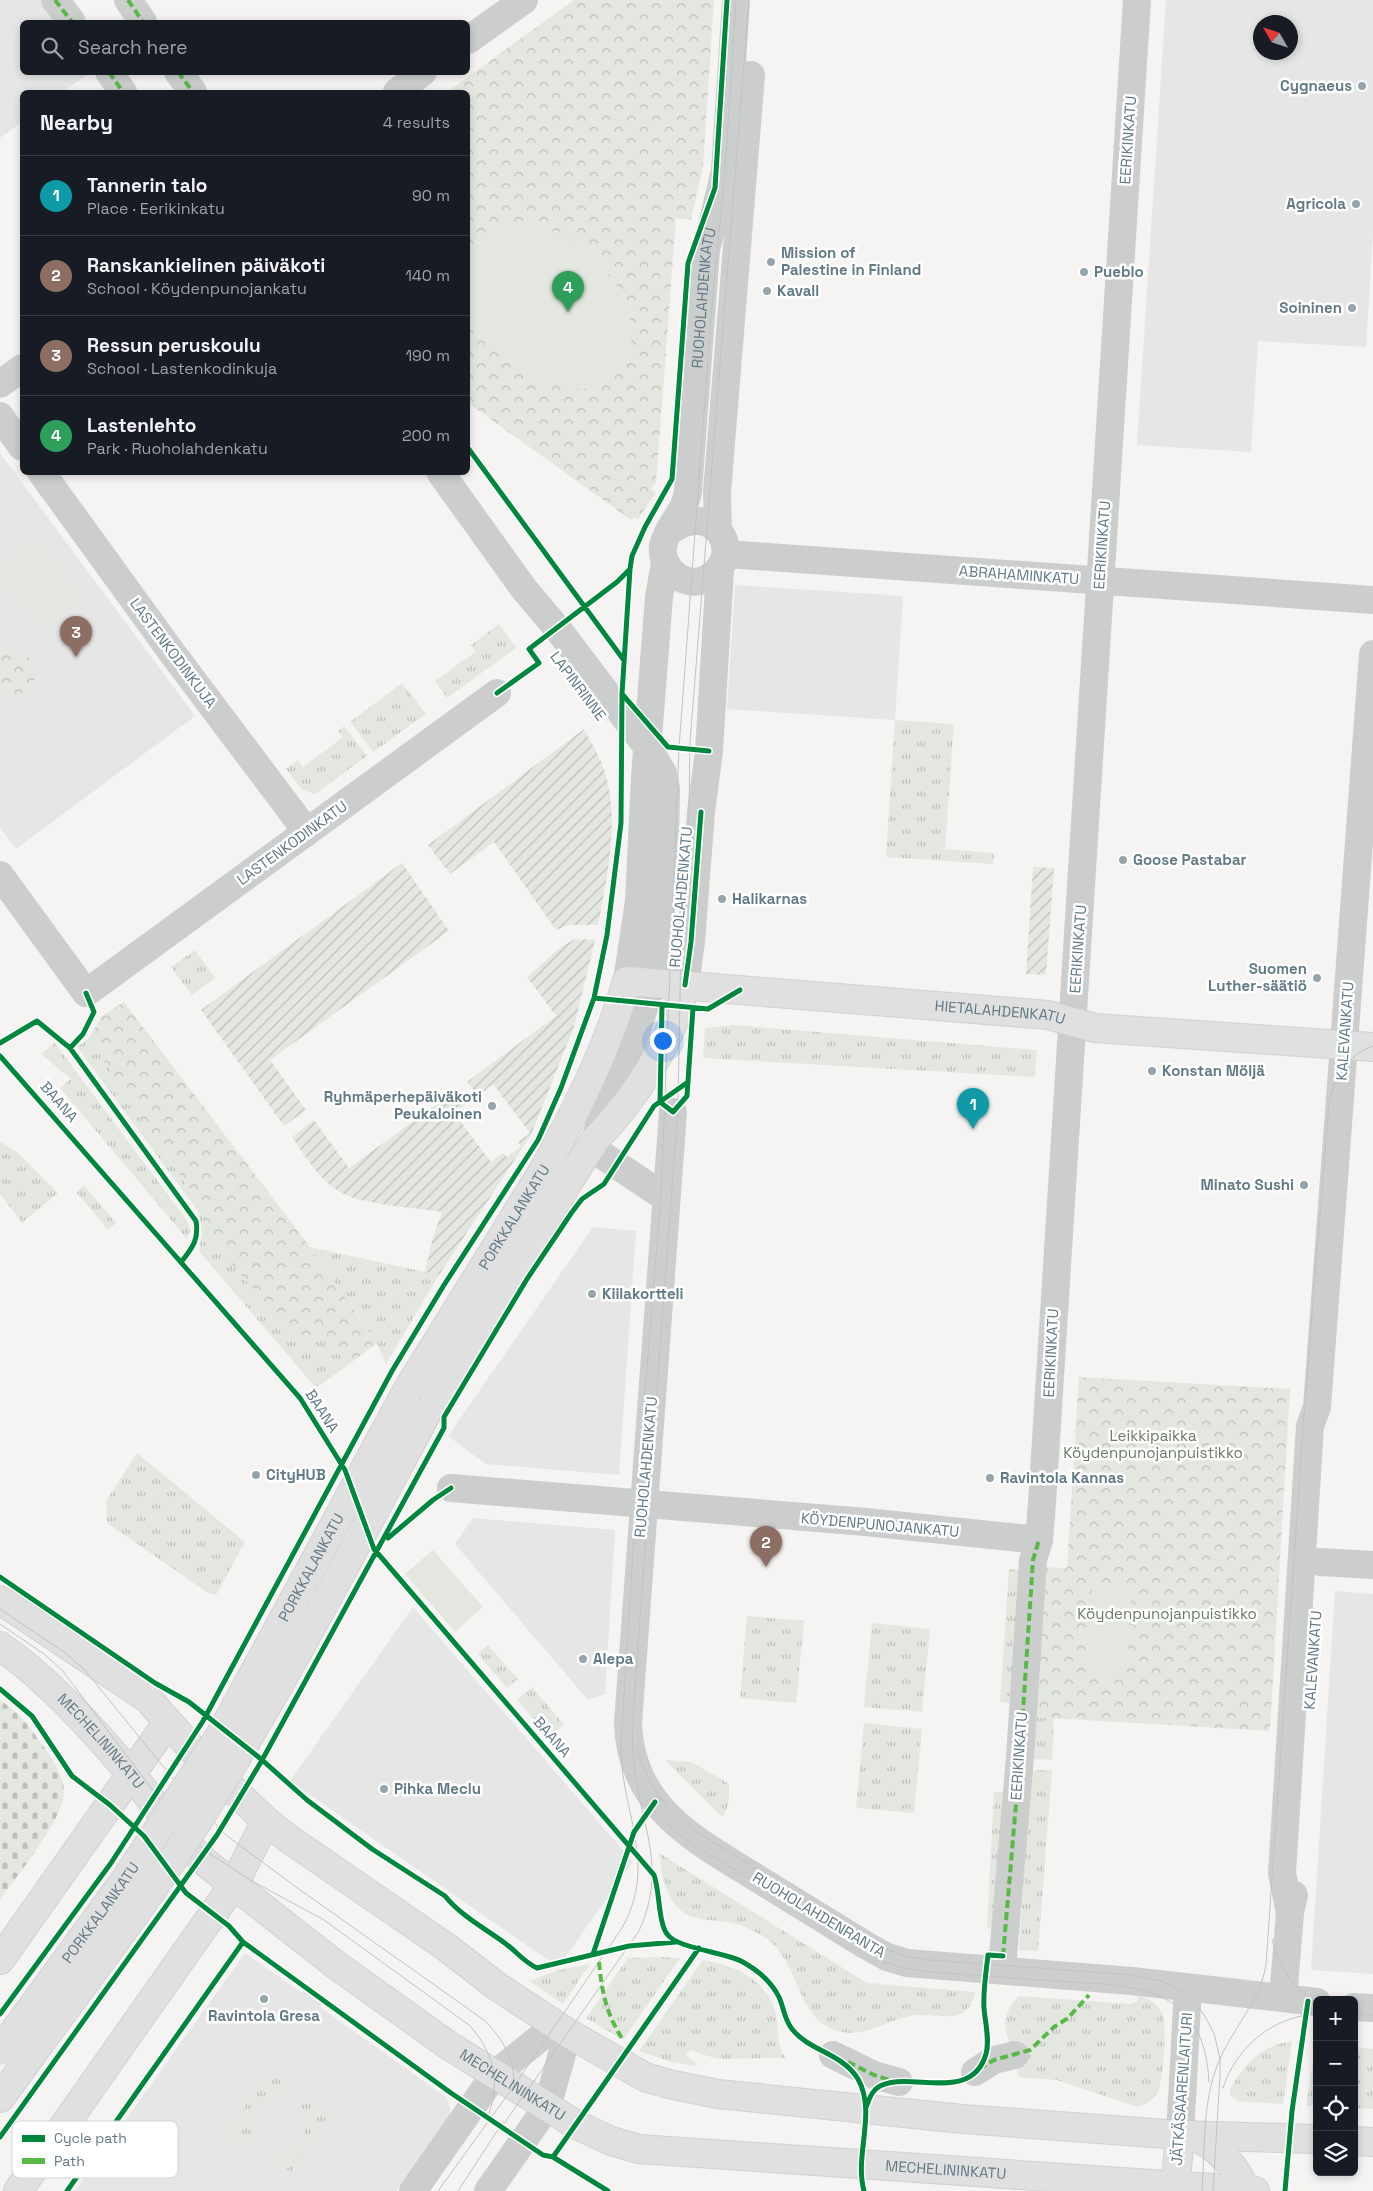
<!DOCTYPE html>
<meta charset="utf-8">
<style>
:root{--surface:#171b24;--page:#242831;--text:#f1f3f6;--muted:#9ea1a6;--line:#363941;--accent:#95a5ab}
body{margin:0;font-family:"Space Grotesk",sans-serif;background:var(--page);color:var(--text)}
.controls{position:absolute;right:15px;bottom:15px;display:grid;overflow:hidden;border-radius:8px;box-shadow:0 2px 8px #0003}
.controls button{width:45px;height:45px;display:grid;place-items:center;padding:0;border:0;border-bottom:1px solid var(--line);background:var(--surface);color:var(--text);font:25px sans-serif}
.compass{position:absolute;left:1253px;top:15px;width:45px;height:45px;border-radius:50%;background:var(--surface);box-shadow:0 2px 8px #0003;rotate:309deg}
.you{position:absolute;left:662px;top:1040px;width:18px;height:18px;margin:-12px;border:4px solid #fff;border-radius:50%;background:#1a73e8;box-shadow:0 0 0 8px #1a73e833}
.badge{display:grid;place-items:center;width:32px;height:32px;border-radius:50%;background:var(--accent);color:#fff;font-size:16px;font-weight:700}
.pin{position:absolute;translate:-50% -41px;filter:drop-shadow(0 1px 2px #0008)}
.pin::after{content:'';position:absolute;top:26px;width:18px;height:15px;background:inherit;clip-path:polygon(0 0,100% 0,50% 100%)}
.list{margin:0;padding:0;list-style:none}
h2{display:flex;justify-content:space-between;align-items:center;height:65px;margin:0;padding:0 20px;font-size:21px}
h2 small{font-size:16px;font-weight:400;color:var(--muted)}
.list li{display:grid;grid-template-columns:32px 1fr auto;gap:15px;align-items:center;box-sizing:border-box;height:80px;padding:0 20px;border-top:1px solid var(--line)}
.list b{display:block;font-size:19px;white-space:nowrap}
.list p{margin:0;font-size:16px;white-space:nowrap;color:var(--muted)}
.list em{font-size:16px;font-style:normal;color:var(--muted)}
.icon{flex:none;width:28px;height:28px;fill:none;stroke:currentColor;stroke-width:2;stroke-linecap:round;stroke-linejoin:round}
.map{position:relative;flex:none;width:1373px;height:2191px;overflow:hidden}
.search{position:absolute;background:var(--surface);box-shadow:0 2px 8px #0003;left:20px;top:20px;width:450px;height:55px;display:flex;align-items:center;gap:12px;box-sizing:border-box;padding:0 18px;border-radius:8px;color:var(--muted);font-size:19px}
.panel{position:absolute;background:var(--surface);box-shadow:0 2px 8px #0003;left:20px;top:90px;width:450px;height:385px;border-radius:8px}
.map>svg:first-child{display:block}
</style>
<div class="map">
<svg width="1373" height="2191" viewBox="0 0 1373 2191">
<defs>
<pattern id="grass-tufts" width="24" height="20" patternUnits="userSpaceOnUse" patternTransform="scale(1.25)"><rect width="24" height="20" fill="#e4e7e0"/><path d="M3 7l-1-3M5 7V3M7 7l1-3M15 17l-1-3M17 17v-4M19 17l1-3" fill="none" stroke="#bcc0bb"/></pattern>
<pattern id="cemetery-stones" width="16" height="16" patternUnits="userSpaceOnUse" patternTransform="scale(1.25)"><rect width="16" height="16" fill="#e4e7e0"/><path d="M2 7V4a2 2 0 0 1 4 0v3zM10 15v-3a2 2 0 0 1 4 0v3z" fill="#bcc0bb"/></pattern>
<pattern id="park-crowns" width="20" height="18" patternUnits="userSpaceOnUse" patternTransform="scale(1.25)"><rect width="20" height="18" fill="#e4e7e0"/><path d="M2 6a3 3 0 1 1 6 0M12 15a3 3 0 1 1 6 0" fill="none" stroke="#bcc0bb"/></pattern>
<pattern id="garden-furrows" width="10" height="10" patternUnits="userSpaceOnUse" patternTransform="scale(1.25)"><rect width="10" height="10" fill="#e4e7e0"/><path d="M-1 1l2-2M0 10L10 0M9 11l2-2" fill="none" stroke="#bcc0bb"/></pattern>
</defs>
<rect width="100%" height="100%" fill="#f5f4f2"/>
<path fill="#e5e6e5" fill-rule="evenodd" d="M0 0H41L57 22H22V72L90 73 62 92H22V122L0 138Z
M1166 0H1373V233L1366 347 1258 341 1251 452 1137 445ZM1260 22H1290V52H1260Z
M0 453 195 716 16 849 0 828Z
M735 585 903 596 895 720 727 709Z
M593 1227 636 1231 619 1475 486 1464 448 1436Z
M473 1518 615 1530 605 1694 588 1700 455 1544Z
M1335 1591 1373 1594V1974L1311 1970Z
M413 1607 633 1862 558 1967 290 1781Z
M245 1953 302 1993 304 1991 322 2003 320 2007 446 2097 450 2107V2115L433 2143 396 2191H75Z"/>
<path fill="url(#grass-tufts)" d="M499 624 516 648 447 698 435 681 475 652 471 645Z
M402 683 426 714 373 752 350 722Z
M895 720 954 724 945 849 994 853 993 864 886 857Z
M344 726 367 756 315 794 302 790 286 769 298 760 303 767 343 737 338 731Z
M195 950 215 978 192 995 171 967Z
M102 1016 155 1138 203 1210 210 1237 305 1351 326 1336 348 1365 316 1388 199 1251 202 1233 198 1211 77 1047 89 1038Z
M732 1025 1037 1050 1035 1077 703 1058 705 1028Z
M55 1043 188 1222 190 1230 187 1239 60 1088 71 1079 41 1054Z
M0 1141 18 1153 58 1193 22 1223 0 1194Z
M84 1185 116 1223 108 1230 76 1192Z
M310 1247 439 1275 386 1364 377 1343Z
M137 1453 245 1542 216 1595 208 1593 107 1523 106 1501Z
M1009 1569 1020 1570 1010 1703 1000 1702Z
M747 1616 804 1621 796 1703 740 1698Z
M872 1623 930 1629 922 1712 864 1707Z
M488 1645 518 1679 507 1688 478 1654Z
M532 1687 564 1725 549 1737 517 1700Z
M1034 1717 1054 1718 1052 1760 1032 1759Z
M864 1723 922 1729 914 1813 856 1808Z
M665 1760 692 1762 729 1784C729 1797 730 1807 722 1817Z
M1031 1770H1052L1038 1951 1019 1950Z
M994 1792H1004L997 1929 987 1928Z
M659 1853 867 1983 975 1992C973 2002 970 2009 961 2014 951 2019 929 2014 916 2015 885 2019 861 2043 829 2028 797 2012 798 1962 767 1939 758 1933 747 1927 737 1924 709 1917 683 1926 668 1893 662 1881 661 1866 659 1853Z
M660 1957 680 1958 623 2040 586 2018 628 1958Z
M703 1960C738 1966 772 1982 777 2021 778 2033 778 2048 786 2058L717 2059 690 2050 686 2055 698 2064 696 2066 671 2062 639 2051Z
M590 1964 563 2004 529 1981 559 1970Z
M1138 1995C1148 1999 1157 2002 1162 2013 1168 2024 1163 2083 1157 2094 1152 2101 1145 2104 1138 2107L1057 2080 1018 2077C1018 2045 989 2026 1019 1996L1131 2004 1137 2001Z
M1292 2041 1283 2104 1237 2101 1230 2095V2090C1245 2062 1261 2046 1292 2041Z
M1316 2045 1317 2106H1306Z
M1354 2047 1373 2049V2109L1354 2108Z
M269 2073 286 2084 279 2098C267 2097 249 2106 250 2122 251 2126 253 2133 255 2138L251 2145 245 2149 225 2134Z
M306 2098 331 2115 291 2172 277 2162 282 2154C303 2148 313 2126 298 2108Z"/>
<path fill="url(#cemetery-stones)" d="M0 1700C22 1715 29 1726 44 1747 53 1760 64 1775 64 1792 64 1819 16 1877 0 1900Z"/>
<path fill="url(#park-crowns)" d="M574 0H714L703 166 691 220 676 218 656 483 651 489 656 493 638 519 634 517 631 520 468 403V92H447Z
M14 650C29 653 36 662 36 677L27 691 13 695 0 689V656Z
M124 1002 310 1247 377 1343 348 1365 326 1337 305 1351 209 1237 203 1210 89 1038 102 1016Z
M1079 1377 1290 1389 1270 1731 1034 1717 1043 1567 1067 1568Z"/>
<path fill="url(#garden-furrows)" d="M584 729C591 743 601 758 605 773 620 821 607 877 598 925H568L556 930 494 842 450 874 428 845Z
M402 863 449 931 270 1060 306 1110 284 1126 201 1010Z
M1033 867 1054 868 1046 975 1026 974Z
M575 939 595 940 574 1027 531 1135 439 1275 425 1272 433 1237 442 1212C417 1208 368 1205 346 1195 322 1184 306 1158 292 1137L314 1120 349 1168 456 1090 466 1104 454 1113 491 1162 503 1153 507 1157 521 1146 518 1142 530 1133 493 1084 478 1096 467 1082 556 1016 527 977 562 946Z"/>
<path fill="#e4e7e0" d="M511 223C533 224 557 230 575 243 591 254 607 271 617 286 639 320 640 379 591 388 542 396 479 348 468 300 466 292 468 282 468 274 468 242 481 230 511 223Z
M36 540 81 600 40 630 0 576V567Z
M433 1550 483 1607 455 1632 405 1574Z
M1092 1582 1132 1584 1126 1680 1086 1677Z"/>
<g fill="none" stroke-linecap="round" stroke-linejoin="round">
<g stroke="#d0d1d1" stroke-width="30">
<g id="major">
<path id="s2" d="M408 1389 546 1166C578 1107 609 1045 627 981L1048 1015 1095 1028 1373 1047"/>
<path d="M428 1411 473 1333 595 1140C636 1097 672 1043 685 985"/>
<path d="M0 1600 148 1699 200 1758 266 1821 289 1839 446 1947 498 1987 568 2033 645 2077 669 2084 718 2094 963 2119 1180 2135 1317 2139"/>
<path id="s3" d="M0 1646C51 1681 99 1735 138 1783 161 1812 183 1843 211 1867L336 1965 448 2045 575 2124 611 2141 639 2149 1255 2191"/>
<path d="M0 1960 168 1722"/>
<path d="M0 2098 17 2075"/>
<path d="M1191 2135C1214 2143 1238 2167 1245 2191"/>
<path d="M1354 2141 1373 2142"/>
<path d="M18 2191 234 1884 266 1821"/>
<path d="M1175 2191 1180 2135"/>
</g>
</g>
<g stroke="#cccdcd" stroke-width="28">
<path d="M55 0 72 22"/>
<path d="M128 0 143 22"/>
<path d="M468 40 524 0"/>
<path d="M109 72 123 92"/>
<path d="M178 72 193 92"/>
<path d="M397 92 423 72"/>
<path d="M0 384 22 368"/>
<path d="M0 416 22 447"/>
<path d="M41 472 173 654 307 832"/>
<path d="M440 472 524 589 557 628 648 748 663 773 666 789 665 843 659 940 652 983 636 1033 604 1108 595 1140"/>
<path d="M718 530 717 492 751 75"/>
<path id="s1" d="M670 531C712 499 746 551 711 576 689 593 656 569 664 542 670 523 686 511 688 491L706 250 725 171 736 0"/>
<path d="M726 554 1373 600"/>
<path d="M0 875 86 993 497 693"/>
<path d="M627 981 639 901 645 777 659 597 665 563"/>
<path d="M685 985 691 942 701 812 709 751 720 570"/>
<path d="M673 1112 628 1723C631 1809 696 1840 760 1880 796 1902 831 1924 867 1946L887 1957 907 1963 1132 1981 1317 2002"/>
<path d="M590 1147 666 1198"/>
<path d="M451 1488 866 1522 1039 1540"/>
<path d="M1320 1562 1373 1565"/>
<path d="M1290 1913 1282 1873 1310 1426 1317 1407 1373 654"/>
<path d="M1003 1956 1020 1757 1033 1560 1039 1540 1042 1503 1137 0"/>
<path d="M1283 1998 1290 1913 1294 1895"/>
<path d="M1354 2007 1373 2008"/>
<path d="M833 2055 874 2075 899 2082"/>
<path d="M975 2072 994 2060 1015 2055"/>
<path d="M1180 2135 1188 1988"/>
<path d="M413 2191 495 2074 556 2025"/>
<path d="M488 2191 547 2107 568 2033"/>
</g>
<use href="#major" stroke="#e0e0e0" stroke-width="28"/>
<path stroke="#c0c3c3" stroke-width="1" d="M0 1609 64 1652 84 1669 175 1781 226 1835 296 1887 484 2020C503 2039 515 2059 514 2087
M0 1624 44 1654 62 1670 167 1809 204 1850 252 1881 324 1920 469 2025C494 2052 501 2082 488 2116
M637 1745C644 1779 661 1803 686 1825L882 1948 904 1956 931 1960 1132 1975 1161 1981 1181 1991 1203 2013 1214 2033 1220 2059V2076L1213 2191
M641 1793 659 1817 688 1841 884 1962 900 1967 929 1972C971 1975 1012 1978 1054 1981 1132 1986 1204 1982 1209 2082
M1272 1939C1278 1966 1292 1988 1317 2003
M1354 2014 1373 2015
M1223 2088C1236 2047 1273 2016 1317 2014
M501 2128 639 1931C668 1867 641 1828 634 1764 630 1734 635 1702 636 1672L678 1106 681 941 689 811 690 742 749 0
M438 2191 514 2086 622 1928C659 1862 620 1812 621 1744L636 1504 661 1195 679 748 712 305 725 171 736 0
M458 2191 503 2122
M1202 2191C1205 2149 1202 2101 1219 2061 1233 2028 1260 2001 1266 1965L1304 1415 1329 1103C1334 1079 1348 1054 1373 1046"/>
<g stroke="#d0d1d1" stroke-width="30" stroke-linecap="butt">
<g id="major-bridge">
<path id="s4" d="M0 2051 127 1877 221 1734 408 1389"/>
<path d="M17 2075C78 1990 144 1907 199 1819 282 1687 354 1548 428 1411"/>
</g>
</g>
<use href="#major-bridge" stroke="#e0e0e0" stroke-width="28"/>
<path stroke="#58b947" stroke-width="4" stroke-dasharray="8 4" stroke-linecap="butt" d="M55 0 72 22
M128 0 143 22
M109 72 123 92
M178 72 193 92
M1003 1956 1020 1757 1033 1560 1039 1540
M599 1962C602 1993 606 2013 623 2040
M848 2062 874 2075 892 2081
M979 2069 994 2060 1030 2050 1054 2027 1068 2018 1089 1995"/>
<g stroke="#fff" stroke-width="8">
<path id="cycleway" d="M468 448 623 659
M497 693 539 663 529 649 617 582 630 569
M622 694 668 747 709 751
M685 985 691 942 701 812
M594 998 708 1009 740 990
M662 1006 660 1102 673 1112 687 1096 693 1008
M0 1043 37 1021 70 1048 196 1221C199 1239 193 1247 182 1261
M70 1048 83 1034 94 1012 86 993
M0 1056 300 1398 345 1470 374 1549 654 1875C660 1892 658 1921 667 1934 676 1948 723 1952 741 1961 756 1969 771 1981 779 1997 784 2008 784 2019 792 2029 809 2051 842 2053 858 2079 877 2113 854 2155 864 2191
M388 1538 433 1500 451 1488
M0 1577 155 1683 189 1702 261 1759 307 1800 372 1849 445 1896C461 1916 486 1929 506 1944 517 1952 524 1962 537 1968L629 1946 676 1942
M0 1689 32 1716 72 1776 110 1805 144 1836 186 1893 229 1926 243 1942 451 2093 543 2155 553 2157 608 2191
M593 1954 634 1832 655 1802
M0 2014 111 1863 203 1721 392 1371 444 1285 538 1140 561 1088 594 998 607 935 621 823 622 694 630 569 632 556 645 527 672 479 688 263 715 188 727 0
M866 2107C869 2100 871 2092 877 2088 905 2068 971 2106 986 2054 990 2040 985 2022 984 2008 983 1990 986 1973 988 1955L1003 1956
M0 2137 217 1835 261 1762 444 1428V1417L527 1279 572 1212 582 1199 604 1184 654 1106 688 1082
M553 2157 699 1948
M67 2191 243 1942
M1285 2191 1292 2111 1308 2001"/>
</g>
<use href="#cycleway" stroke="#00873e" stroke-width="5"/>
</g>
<g fill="#95a5ab" stroke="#fff" stroke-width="2">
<circle cx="1362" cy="86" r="5"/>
<circle cx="1356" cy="204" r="5"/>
<circle cx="771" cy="262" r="5"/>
<circle cx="1084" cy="272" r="5"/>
<circle cx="767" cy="291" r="5"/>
<circle cx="1352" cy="308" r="5"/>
<circle cx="1123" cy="860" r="5"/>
<circle cx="722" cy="899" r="5"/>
<circle cx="1317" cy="978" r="5"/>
<circle cx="1152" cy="1071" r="5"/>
<circle cx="492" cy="1106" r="5"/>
<circle cx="1304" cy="1185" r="5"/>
<circle cx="592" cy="1294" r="5"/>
<circle cx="256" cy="1475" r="5"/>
<circle cx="990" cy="1478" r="5"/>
<circle cx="583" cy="1659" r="5"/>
<circle cx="384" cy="1789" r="5"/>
<circle cx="264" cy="1999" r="5"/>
</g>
<g text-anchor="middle" stroke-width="5" stroke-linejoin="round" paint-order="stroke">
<g font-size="15" font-weight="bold" fill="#627a85" stroke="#fff" text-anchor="start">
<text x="1352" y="91" text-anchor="end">Cygnaeus</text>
<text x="1346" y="209" text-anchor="end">Agricola</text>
<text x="781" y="258">Mission of<tspan x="781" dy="17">Palestine in Finland</tspan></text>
<text x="1094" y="277">Pueblo</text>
<text x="777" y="296">Kavall</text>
<text x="1342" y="313" text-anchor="end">Soininen</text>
<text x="1133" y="865">Goose Pastabar</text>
<text x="732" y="904">Halikarnas</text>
<text x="1307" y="974" text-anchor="end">Suomen<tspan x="1307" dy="17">Luther-säätiö</tspan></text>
<text x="1162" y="1076">Konstan Möljä</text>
<text x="482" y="1102" text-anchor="end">Ryhmäperhepäiväkoti<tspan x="482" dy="17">Peukaloinen</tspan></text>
<text x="1294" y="1190" text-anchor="end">Minato Sushi</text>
<text x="602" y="1299">Kiilakortteli</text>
<text x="266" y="1480">CityHUB</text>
<text x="1000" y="1483">Ravintola Kannas</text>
<text x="593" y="1664">Alepa</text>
<text x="394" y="1794">Pihka Meclu</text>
<text x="264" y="2021" text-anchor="middle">Ravintola Gresa</text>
</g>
<g font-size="15" fill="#627a85" stroke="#fff">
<text transform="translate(1128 140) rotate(-86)" y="5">EERIKINKATU</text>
<text dy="5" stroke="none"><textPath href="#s1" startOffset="431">RUOHOLAHDENKATU</textPath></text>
<text transform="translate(1102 545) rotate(-86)" y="5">EERIKINKATU</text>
<text transform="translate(1019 575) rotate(4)" y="5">ABRAHAMINKATU</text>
<text transform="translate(173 653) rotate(53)" y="5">LASTENKODINKUJA</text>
<text transform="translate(578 686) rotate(53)" y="5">LAPINRINNE</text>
<text transform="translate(292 843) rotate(-36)" y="5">LASTENKODINKATU</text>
<text transform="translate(681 897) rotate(-85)" y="5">RUOHOLAHDENKATU</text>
<text transform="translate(1078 949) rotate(-86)" y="5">EERIKINKATU</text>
<text dy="5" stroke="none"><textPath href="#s2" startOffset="839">HIETALAHDENKATU</textPath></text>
<text transform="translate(1345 1031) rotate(-86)" y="5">KALEVANKATU</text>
<text transform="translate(59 1102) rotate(49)" y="5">BAANA</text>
<text dy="5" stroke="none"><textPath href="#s2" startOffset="202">PORKKALANKATU</textPath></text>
<text transform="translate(1051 1353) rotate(-87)" y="5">EERIKINKATU</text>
<text transform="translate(322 1411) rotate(57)" y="5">BAANA</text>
<text transform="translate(646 1467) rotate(-85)" y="5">RUOHOLAHDENKATU</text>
<text transform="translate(880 1525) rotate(5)" y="5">KÖYDENPUNOJANKATU</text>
<text dy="5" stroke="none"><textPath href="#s4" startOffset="576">PORKKALANKATU</textPath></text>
<text transform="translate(1313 1660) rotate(-86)" y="5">KALEVANKATU</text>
<text transform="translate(552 1737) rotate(49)" y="5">BAANA</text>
<text dy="5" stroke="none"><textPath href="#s3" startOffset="139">MECHELININKATU</textPath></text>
<text transform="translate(1019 1756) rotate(-86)" y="5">EERIKINKATU</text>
<text dy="5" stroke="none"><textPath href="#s4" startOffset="171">PORKKALANKATU</textPath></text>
<text transform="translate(819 1915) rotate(31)" y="5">RUOHOLAHDENRANTA</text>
<text dy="5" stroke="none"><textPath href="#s3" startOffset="679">MECHELININKATU</textPath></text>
<text transform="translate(1182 2089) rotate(-86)" y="5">JÄTKÄSAARENLAITURI</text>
<text dy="5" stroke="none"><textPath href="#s3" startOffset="1129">MECHELININKATU</textPath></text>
</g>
<g font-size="15" fill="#6a7b61" stroke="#fff">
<text x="1153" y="1441">Leikkipaikka<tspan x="1153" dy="17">Köydenpunojanpuistikko</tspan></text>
<text x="1167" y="1619">Köydenpunojanpuistikko</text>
</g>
</g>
<rect x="12" y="2121" width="166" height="57" rx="8" fill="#fff" stroke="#d0d7da" stroke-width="1"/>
<rect x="22" y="2135" width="23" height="7" fill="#00873e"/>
<rect x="22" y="2158" width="23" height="6" fill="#58b947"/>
<g font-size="14" fill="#627a85">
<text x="54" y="2143">Cycle path</text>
<text x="54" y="2166">Path</text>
</g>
</svg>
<div class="controls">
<button>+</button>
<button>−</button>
<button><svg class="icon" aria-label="locate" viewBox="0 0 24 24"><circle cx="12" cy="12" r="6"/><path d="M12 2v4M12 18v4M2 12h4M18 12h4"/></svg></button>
<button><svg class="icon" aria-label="layers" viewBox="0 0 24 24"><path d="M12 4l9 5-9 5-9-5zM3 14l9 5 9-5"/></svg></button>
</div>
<svg class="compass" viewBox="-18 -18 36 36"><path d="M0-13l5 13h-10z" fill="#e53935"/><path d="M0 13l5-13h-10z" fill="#9ea1a6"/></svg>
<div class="you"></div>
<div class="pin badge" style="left:973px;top:1129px;background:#0f9aa8">1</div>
<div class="pin badge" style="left:766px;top:1567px;background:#8d6e63">2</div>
<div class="pin badge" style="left:76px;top:657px;background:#8d6e63">3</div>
<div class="pin badge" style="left:568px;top:312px;background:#2e9e5b">4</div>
<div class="search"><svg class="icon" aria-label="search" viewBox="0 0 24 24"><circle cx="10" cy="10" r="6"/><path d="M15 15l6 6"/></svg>Search here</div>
<section class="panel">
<h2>Nearby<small>4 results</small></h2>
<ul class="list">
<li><span class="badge" style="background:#0f9aa8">1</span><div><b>Tannerin talo</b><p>Place · Eerikinkatu</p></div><em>90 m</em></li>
<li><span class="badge" style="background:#8d6e63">2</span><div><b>Ranskankielinen päiväkoti</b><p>School · Köydenpunojankatu</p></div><em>140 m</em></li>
<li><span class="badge" style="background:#8d6e63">3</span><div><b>Ressun peruskoulu</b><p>School · Lastenkodinkuja</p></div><em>190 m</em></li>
<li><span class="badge" style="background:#2e9e5b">4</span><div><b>Lastenlehto</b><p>Park · Ruoholahdenkatu</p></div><em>200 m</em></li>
</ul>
</section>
</div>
